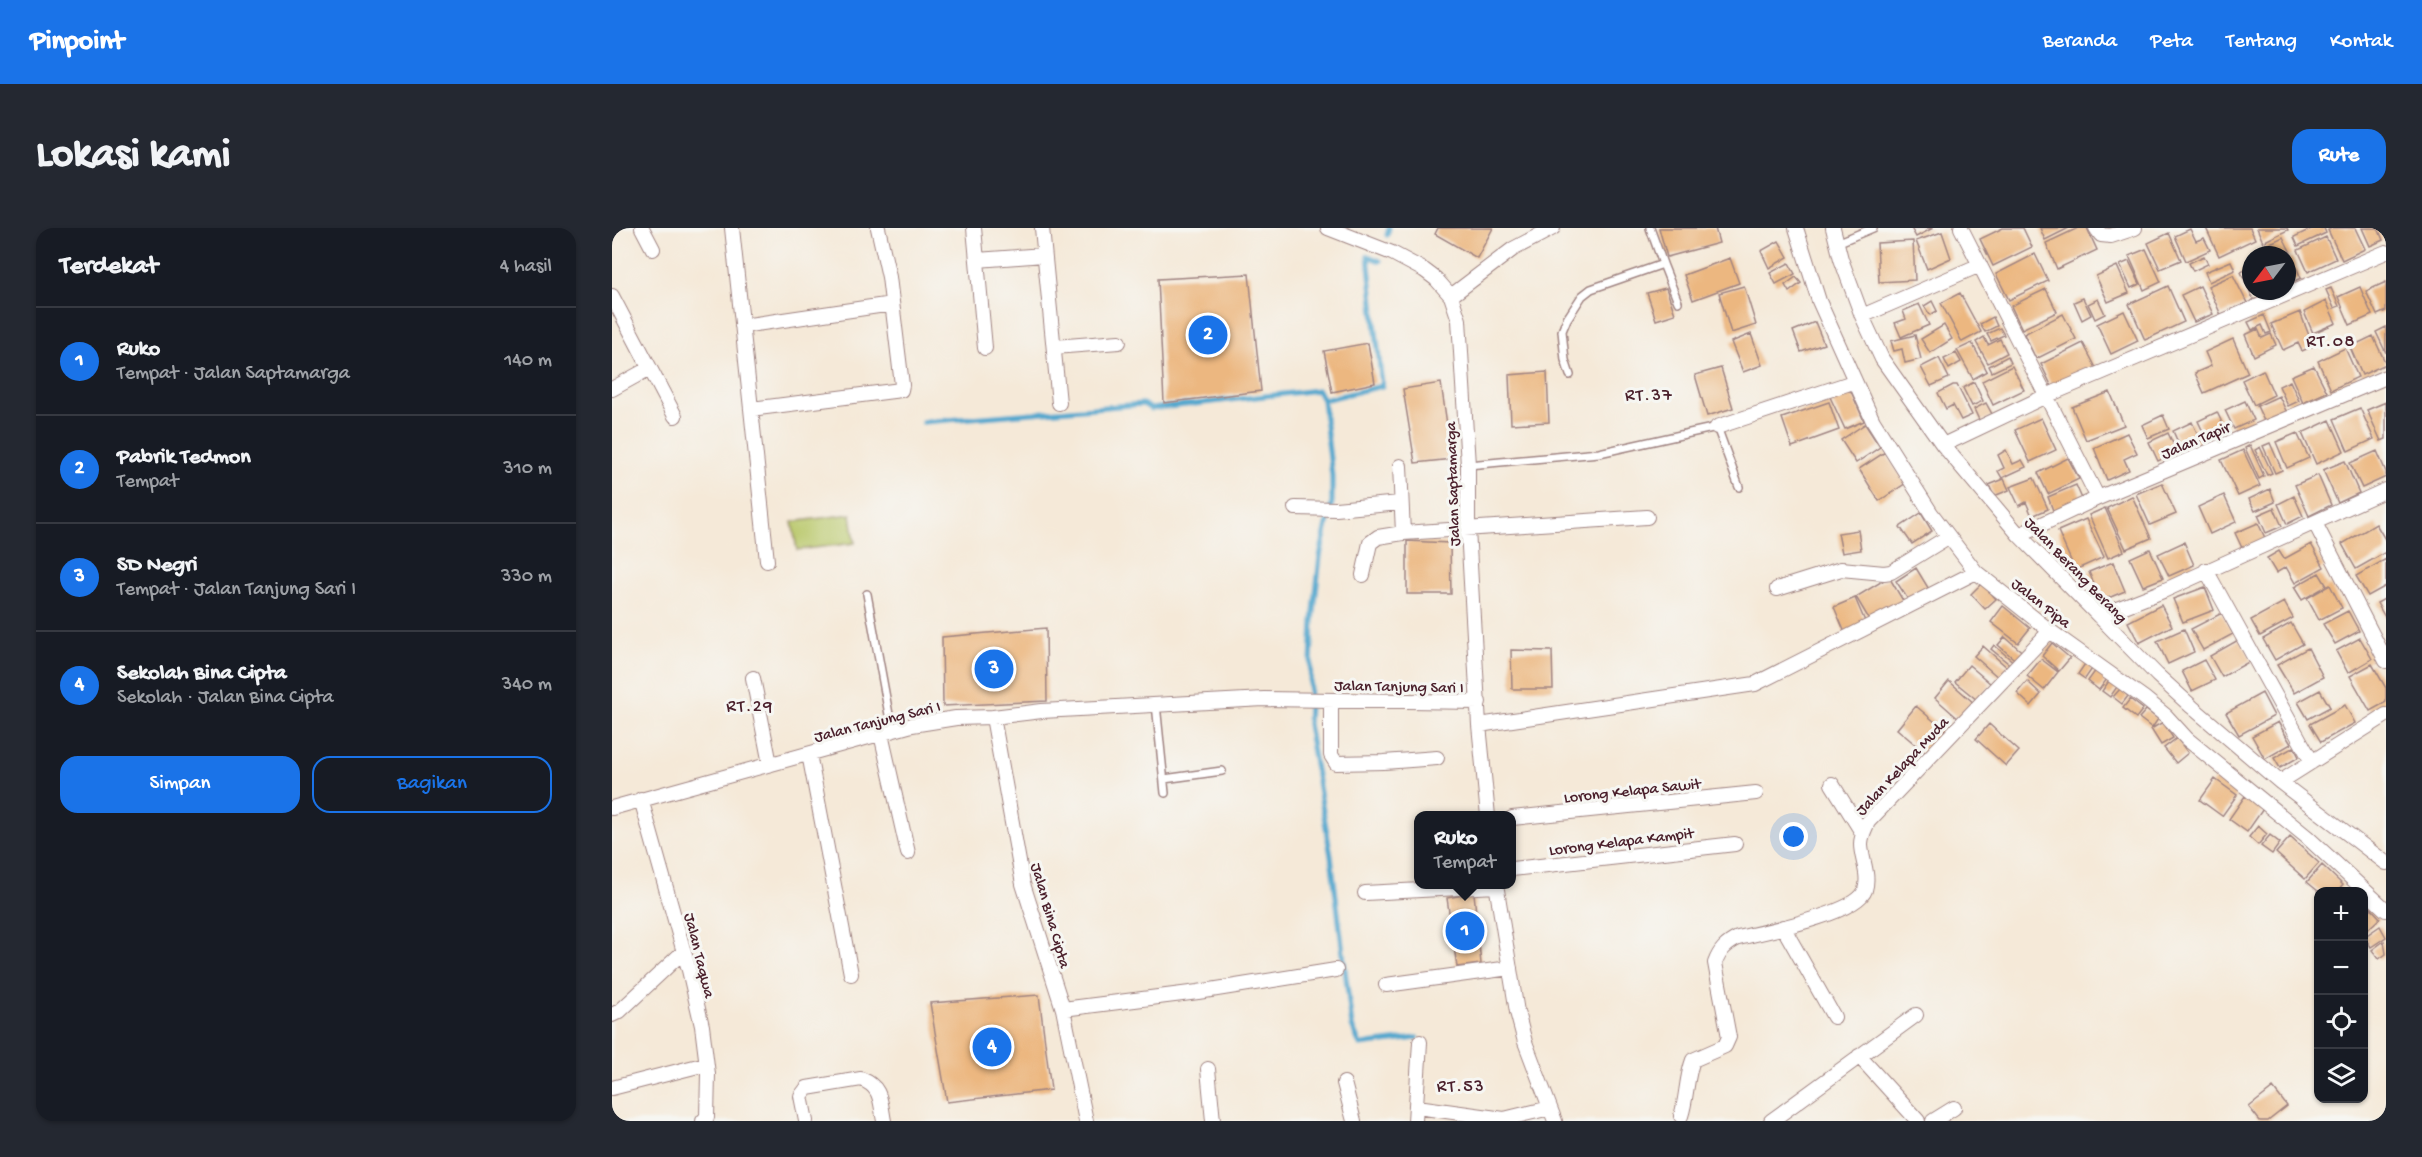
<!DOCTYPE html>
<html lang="id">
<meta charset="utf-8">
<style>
:root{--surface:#171b24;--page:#242831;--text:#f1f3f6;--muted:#9ea1a6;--line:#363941;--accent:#1a73e8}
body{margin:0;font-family:"Gochi Hand",sans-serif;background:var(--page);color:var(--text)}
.controls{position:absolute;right:18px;bottom:18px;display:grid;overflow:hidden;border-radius:12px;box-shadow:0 2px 4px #0004}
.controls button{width:54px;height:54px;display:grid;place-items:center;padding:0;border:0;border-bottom:2px solid var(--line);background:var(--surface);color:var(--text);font:30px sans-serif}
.compass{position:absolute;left:1630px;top:18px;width:54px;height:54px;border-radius:50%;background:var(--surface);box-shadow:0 2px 4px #0004;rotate:238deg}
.you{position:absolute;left:1182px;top:609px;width:21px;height:21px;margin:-15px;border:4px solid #fff;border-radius:50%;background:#1a73e8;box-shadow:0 0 0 9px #1a73e833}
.badge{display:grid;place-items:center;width:39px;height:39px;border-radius:50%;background:var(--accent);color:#fff;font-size:20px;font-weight:700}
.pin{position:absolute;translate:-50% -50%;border:3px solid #fff;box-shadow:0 2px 6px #0006}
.popup{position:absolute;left:802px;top:583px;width:102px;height:78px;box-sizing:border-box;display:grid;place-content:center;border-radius:12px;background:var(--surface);filter:drop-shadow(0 2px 4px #0005);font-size:20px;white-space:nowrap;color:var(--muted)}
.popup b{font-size:22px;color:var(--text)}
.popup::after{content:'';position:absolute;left:50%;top:100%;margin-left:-12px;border:12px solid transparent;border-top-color:var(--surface)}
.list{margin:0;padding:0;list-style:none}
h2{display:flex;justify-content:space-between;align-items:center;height:78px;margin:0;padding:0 24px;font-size:26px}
h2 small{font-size:20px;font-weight:400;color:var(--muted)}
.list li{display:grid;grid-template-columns:39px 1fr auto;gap:18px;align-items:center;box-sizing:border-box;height:108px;padding:0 24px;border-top:2px solid var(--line)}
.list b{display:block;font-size:22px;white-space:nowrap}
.list p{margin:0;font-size:20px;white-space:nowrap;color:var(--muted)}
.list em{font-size:20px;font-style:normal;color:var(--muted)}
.actions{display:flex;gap:12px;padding:18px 24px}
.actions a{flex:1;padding:14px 0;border:2px solid var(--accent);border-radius:18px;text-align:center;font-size:21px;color:var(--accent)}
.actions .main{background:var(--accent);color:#fff}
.icon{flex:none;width:33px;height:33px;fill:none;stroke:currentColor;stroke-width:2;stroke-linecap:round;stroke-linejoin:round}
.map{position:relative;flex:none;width:1774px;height:893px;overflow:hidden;border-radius:18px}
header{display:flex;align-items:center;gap:36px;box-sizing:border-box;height:84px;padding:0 30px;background:var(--accent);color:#fff}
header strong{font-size:28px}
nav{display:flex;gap:33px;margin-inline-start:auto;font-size:21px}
.intro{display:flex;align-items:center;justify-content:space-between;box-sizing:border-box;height:144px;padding:0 36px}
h1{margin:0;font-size:42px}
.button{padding:15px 27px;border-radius:18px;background:var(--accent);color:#fff;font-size:21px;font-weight:700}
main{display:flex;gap:36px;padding:0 36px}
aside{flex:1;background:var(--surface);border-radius:18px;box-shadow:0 2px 4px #0004}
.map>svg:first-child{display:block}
</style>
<header>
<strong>Pinpoint</strong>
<nav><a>Beranda</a><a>Peta</a><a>Tentang</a><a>Kontak</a></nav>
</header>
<div class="intro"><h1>Lokasi kami</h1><a class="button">Rute</a></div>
<main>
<aside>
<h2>Terdekat<small>4 hasil</small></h2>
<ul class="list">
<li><span class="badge">1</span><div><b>Ruko</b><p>Tempat · Jalan Saptamarga</p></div><em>140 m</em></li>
<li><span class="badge">2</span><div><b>Pabrik Tedmon</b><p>Tempat</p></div><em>310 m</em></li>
<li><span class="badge">3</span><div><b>SD Negri</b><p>Tempat · Jalan Tanjung Sari I</p></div><em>330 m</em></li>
<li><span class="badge">4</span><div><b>Sekolah Bina Cipta</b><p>Sekolah · Jalan Bina Cipta</p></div><em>340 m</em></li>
</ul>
<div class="actions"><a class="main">Simpan</a><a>Bagikan</a></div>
</aside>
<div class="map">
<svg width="1774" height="893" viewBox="0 0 1774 893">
<rect width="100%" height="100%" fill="#f6f6f2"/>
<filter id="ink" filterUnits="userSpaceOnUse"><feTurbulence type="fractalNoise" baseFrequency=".0167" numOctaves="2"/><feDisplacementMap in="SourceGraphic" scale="12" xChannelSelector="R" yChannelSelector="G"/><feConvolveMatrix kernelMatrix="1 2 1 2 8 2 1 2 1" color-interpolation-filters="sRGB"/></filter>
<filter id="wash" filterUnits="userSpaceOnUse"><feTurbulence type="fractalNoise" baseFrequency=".008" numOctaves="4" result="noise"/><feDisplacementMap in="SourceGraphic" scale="24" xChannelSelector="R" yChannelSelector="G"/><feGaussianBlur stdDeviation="1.35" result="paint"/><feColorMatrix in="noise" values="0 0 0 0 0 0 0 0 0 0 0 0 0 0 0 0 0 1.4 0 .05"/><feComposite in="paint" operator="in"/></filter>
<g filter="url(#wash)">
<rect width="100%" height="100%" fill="#f5e9d8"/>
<path fill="#b9c86a" stroke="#82744a" stroke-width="1.5" d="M239 286 243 315 185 322 180 294Z"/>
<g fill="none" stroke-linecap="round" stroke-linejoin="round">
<path stroke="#53a7ce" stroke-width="5" d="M775 7 777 0
M768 33 756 28 770 158 711 172 720 248V274L708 328 701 393 696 496 719 628 740 798 748 817 805 810
M311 194 531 176 539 181 706 162 711 172"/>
</g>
<g id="blocks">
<path fill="#ecb780" d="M826 0H881L865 30 823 6Z
M1047 0H1103L1107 15 1055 29Z
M1299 0H1321L1304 9Z
M1391 0H1411L1420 19 1381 38 1368 11Z
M1428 0H1457L1433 12Z
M1466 0H1475L1485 22 1445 41 1434 15Z
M1594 0H1638L1643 11 1607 28Z
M1645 0H1675L1676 2 1651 14Z
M1701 0H1712L1714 5 1686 18 1682 9Z
M1720 0H1743L1753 21 1730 32 1716 2Z
M1750 0H1766L1771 12 1758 18Z
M1578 1 1584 13 1592 10 1598 22 1574 33 1563 8Z
M1330 4 1339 30 1315 41 1304 13Z
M1557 5 1569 32 1548 41 1536 15Z
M1671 9 1680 27 1675 29V27H1656L1652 18Z
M1714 9 1724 31 1696 44 1686 22Z
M1167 13 1176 29 1157 40 1149 23Z
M1301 13 1303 52 1267 54 1265 15Z
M1534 21 1549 54 1532 62 1517 28Z
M1423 26 1436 53 1397 72 1384 46Z
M1592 28 1596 36 1581 43 1577 35Z
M1118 30 1127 55 1081 72 1072 47Z
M1680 30 1689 50 1675 56V32Z
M1517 33 1528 56 1519 60 1508 37Z
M1619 33 1623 42 1597 54 1593 44Z
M1177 35 1183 46 1164 56 1158 45Z
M1505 38 1517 65 1496 74 1484 48Z
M1639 39V63H1665L1642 73 1629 44Z
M637 46 649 163 552 175 546 51Z
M1621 47 1635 75 1609 87 1596 58Z
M1184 49 1189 55 1177 64 1173 57Z
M1774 54V83L1765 87 1754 63Z
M1132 58 1144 97 1119 105 1107 65Z
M1556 58 1572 94 1533 112 1517 76Z
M1588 58 1601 86 1582 94 1569 67Z
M1748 59 1760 87 1738 97 1726 69Z
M1054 60 1063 86 1044 92 1035 65Z
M1719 60 1727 78 1722 80 1714 62Z
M1434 61 1445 84 1410 101 1399 78Z
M1348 65 1369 104 1350 114 1329 75Z
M1471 70 1479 87 1470 92 1462 74Z
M1486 71 1493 86 1483 91 1476 76Z
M1320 73 1325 83 1318 87 1312 78Z
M1714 73 1724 95 1701 105 1692 84Z
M1307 76 1317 97 1289 109 1283 95 1294 91 1291 83Z
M1512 83 1526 113 1499 126 1485 96Z
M1688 84 1701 118 1690 123 1686 115 1671 122 1659 96Z
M1451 86 1464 111 1424 131 1412 106Z
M1652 87 1659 104 1654 106 1650 97 1640 102 1636 94Z
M1381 89 1385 98 1373 104 1368 96Z
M1203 94 1212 116 1189 124 1181 103Z
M1332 97 1340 111 1318 125 1309 111Z
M1774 99V125L1764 104Z
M1388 100 1392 107 1379 113 1375 106Z
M1646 101 1650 110 1659 106 1664 117 1642 128 1633 107Z
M1139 106 1150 137 1131 144 1119 114Z
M1303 107 1309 131 1293 135 1290 121 1282 123 1279 113Z
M1761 108 1774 136 1750 147 1738 119Z
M1372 109 1376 117 1388 111 1395 125 1376 135 1364 114Z
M1621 111 1636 145 1592 165 1583 145 1599 138 1593 124Z
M756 115 763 155 720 164 712 123Z
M1360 115 1375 143 1361 151 1345 122Z
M1471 115 1484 140 1441 161 1429 136Z
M1733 120 1746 149 1719 162 1706 133Z
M1344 125 1349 134 1337 141 1332 131Z
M1396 128 1399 135 1380 144 1377 138Z
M1327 130 1337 150 1319 158 1309 139Z
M1400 138 1412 162 1381 177 1370 153Z
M1702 138 1715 164 1691 175 1679 148Z
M1109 140 1121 180 1095 188 1083 147Z
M1651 142 1662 167 1642 177 1630 152Z
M935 144 937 194 899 196 897 147Z
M1678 153 1687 173 1676 178 1667 158Z
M1362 154 1371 173 1360 178 1351 160Z
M829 155 840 231 803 235 791 161Z
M1341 157H1345L1360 187 1349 192 1341 177 1334 181 1326 165Z
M1238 161 1252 193 1233 201 1218 169Z
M1498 164 1512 197 1474 212 1460 179Z
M1667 168 1675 185 1653 195 1645 178Z
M1633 173 1642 192 1622 201 1613 182Z
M1217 174 1227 202 1180 219 1170 190Z
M1774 174V211L1769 213 1755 182Z
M1374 175 1381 188 1368 194 1362 181Z
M1748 180 1762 211 1736 223 1722 191Z
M1605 184 1613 201 1594 210 1586 193Z
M1551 187 1557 201 1536 210 1530 197Z
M1429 190 1444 222 1418 234 1403 202Z
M1718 192 1732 223 1704 236 1690 205Z
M1580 194 1589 213 1569 221 1561 203Z
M1253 196 1268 219 1244 235 1229 212Z
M1515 205 1525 225 1512 231 1517 242 1495 252 1482 220Z
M1556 205 1565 224 1546 233 1537 214Z
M1685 205 1697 230 1675 240 1664 214Z
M1658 215 1670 242 1663 245 1651 218Z
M1638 217 1652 248 1647 251 1633 220Z
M1648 219 1660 245 1655 247 1643 222Z
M1394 222 1401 236 1410 232 1414 239 1390 250 1386 243 1392 240 1386 227Z
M1631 222 1648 258 1626 268 1609 232Z
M1765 223 1774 244V249L1750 260 1738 235Z
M1273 224 1294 255 1267 273 1247 241Z
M1456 230 1467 251 1436 266 1426 245Z
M1733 233 1747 265 1726 275 1711 242Z
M1706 247 1719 277 1697 288 1683 257Z
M1422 250 1436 281 1420 288 1414 274 1407 278 1398 259Z
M1392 251 1397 262 1382 268 1377 257Z
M1550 255 1564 286 1538 297 1524 266Z
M1464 257 1471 273 1442 285 1436 269Z
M1658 261 1663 274 1643 283 1637 271Z
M1612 267 1624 294 1598 306 1586 279Z
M1520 268 1539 310 1514 321 1495 280Z
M1682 268 1691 288 1675 296 1666 276Z
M1493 280 1512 323 1496 330 1477 287Z
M1662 280 1670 298 1654 305 1646 287Z
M1309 285 1320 303 1300 316 1288 299Z
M1474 291 1492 329 1463 342 1446 303Z
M1646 295 1654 312 1631 322 1623 305Z
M1764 296 1774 313V324L1744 341 1730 316Z
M1246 302 1249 322 1230 325 1226 305Z
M795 313 838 315 839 366H795Z
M1572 314 1582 337 1557 348 1546 326Z
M1699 316 1712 339 1683 355 1674 339 1664 345 1655 330 1667 323 1672 331Z
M1538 321 1551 350 1531 358 1518 330Z
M1774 331V358L1756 368 1744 348Z
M1501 334 1513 363 1489 373 1477 344Z
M1304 340 1318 363 1299 376 1284 353Z
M1707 345 1715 358 1690 372 1682 359Z
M1277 349 1293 376 1260 396 1244 369Z
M1370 355 1384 371 1373 381 1359 366Z
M1718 357 1730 380 1707 392 1695 370Z
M1593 359 1602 382 1571 394 1561 371Z
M1243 370 1255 398 1234 407 1222 379Z
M1774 370V391L1765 375Z
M1672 374 1681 390 1648 408 1639 392Z
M1549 377 1560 398 1527 415 1516 394Z
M1391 378 1418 400 1406 415 1379 394Z
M1736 383 1747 403 1723 416 1711 396Z
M1610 385 1621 406 1591 422 1579 401Z
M1679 395 1691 416 1663 432 1651 411Z
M434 400 435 473 331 478 330 409Z
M1572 401 1582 424 1556 436 1545 413Z
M1393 409 1414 427 1407 435 1386 417Z
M1748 410 1760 431 1736 445 1724 423Z
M1628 411 1640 432 1610 449 1598 428Z
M1440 415 1458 430 1447 443 1430 428Z
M1382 417 1404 436 1401 439 1379 421Z
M1371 418 1397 441 1388 451 1362 428Z
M1696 420 1711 449 1682 465 1665 437Z
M899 422 940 423 941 461H900Z
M1429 431 1446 444 1432 462 1415 448Z
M1592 432 1603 452 1580 463 1570 443Z
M1475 433 1482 438 1473 451 1466 446Z
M1760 436 1774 460V474L1758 483 1738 448Z
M1357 437 1379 456 1365 472 1343 454Z
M1484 442 1495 451 1487 462 1476 453Z
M1337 453 1363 476 1349 493 1323 470Z
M1415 453 1429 466 1419 478 1405 465Z
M1497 453 1505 459 1498 469 1490 463Z
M1508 461 1516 468 1510 476 1501 469Z
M1708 462 1718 479 1696 491 1686 474Z
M1650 465 1662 488 1627 507 1614 485Z
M1518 471 1531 481 1524 490 1511 480Z
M1733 477 1743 495 1709 514 1698 496Z
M1304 478 1336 505 1317 528 1285 501Z
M1534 482 1546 491 1540 500 1527 490Z
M1551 494 1561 510 1549 517 1539 501Z
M1666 494 1679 516 1653 531 1640 508Z
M1377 496 1407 523 1394 538 1364 511Z
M1565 510 1576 525 1564 535 1552 520Z
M1682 519 1687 529 1668 540 1662 530Z
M1603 551 1625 567 1610 588 1588 572Z
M1633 568 1651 581 1635 604 1617 591Z
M1646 598 1655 606 1646 617 1637 609Z
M1658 607 1668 615 1660 626 1649 618Z
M1678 609 1707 635 1693 651 1664 625Z
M1710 637 1731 657 1726 663H1706L1695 654Z
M862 665 869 736 845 739 835 670Z
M1756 677 1768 690 1752 705V681Z
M1768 698 1774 709 1759 719 1752 709Z
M1772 713 1774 726 1767 731 1760 722Z
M427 767 439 862 335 874 318 775Z
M1661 860 1675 878 1656 893H1648L1637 879Z"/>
</g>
</g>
<g filter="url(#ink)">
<use href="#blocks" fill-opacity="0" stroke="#a08482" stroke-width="1.5"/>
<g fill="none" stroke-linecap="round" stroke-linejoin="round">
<g stroke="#a08482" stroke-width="10">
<path id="lane" d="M1038 0 1051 36
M1225 15 1261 0
M958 147 953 132 950 103 955 91 970 68 979 61 1051 36 1066 74
M856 237 987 225 1105 199 1127 259
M255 366 280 503
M544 476 553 565
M552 551 610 543"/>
</g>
<g stroke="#a08482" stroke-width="16">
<path id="street" d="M30 0 41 21
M120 0 155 333
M362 0 373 120
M430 0 447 175
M716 0 780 25 812 42 824 51 839 68 847 92 856 237V301L867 497 876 588
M1184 0 1207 73 1261 193 1319 285 1364 344 1438 403 1532 470 1554 488 1575 511 1695 609 1774 682
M1221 0 1229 31 1250 88 1270 131 1331 217 1407 307 1545 447 1580 479 1668 554 1774 635
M1349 0 1486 270
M1484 0 1489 7 1499 8 1523 0
M365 32 432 27
M0 68 63 188
M839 68 901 21 941 0
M1250 88 1368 37
M130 98 280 76
M442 119 507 114
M0 161 38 140
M139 181 289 162 290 157 277 49 266 0
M1105 199 1241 154
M1331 217 1434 168 1774 24
M788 238 791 305
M683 280 724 281 788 275
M1703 295 1774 433
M1407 307 1486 270 1774 149
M1594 342 1700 534
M751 347 758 315 766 309 791 305 1035 289
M1165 361 1229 341 1272 345 1279 344 1336 309
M1487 388 1551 363 1774 262
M141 450 158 536
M719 472V527L724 535 772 534 825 530
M381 489 411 656 451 781 474 893
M867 497 1143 456 1364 344
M269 506 296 625
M197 526 239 746
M1668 554 1774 487
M1220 556 1251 606
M29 571 77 742 90 798 96 846 95 889 91 893
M0 580 300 497 344 490 381 489 430 483 652 471 867 474
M900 590 1144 565
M900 641 1123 616
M884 656 905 784 913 814 943 893
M753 665 884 658
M1171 699 1222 789
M774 757 898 740
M451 781 586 764 724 742
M0 787 8 783 72 723
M1247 828 1306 893
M596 841 601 893
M732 855 742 893
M0 860 94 836
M805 879 892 891 938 880
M1069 888C1075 870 1074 850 1081 832L1113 818 1117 809 1103 735C1108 722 1114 716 1126 710 1151 704 1245 686 1253 662 1258 646 1249 631 1249 616 1249 608 1253 601 1256 594L1438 403
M194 893 189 868 195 860 249 851C270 859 268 873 272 893
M803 893 808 814
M1159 893 1304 787
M1321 893 1342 880"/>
</g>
<use href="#lane" stroke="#fff" stroke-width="7"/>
<use href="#street" stroke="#fff" stroke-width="14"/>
</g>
</g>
<g text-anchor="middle" stroke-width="6" stroke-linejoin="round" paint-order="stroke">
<g font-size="16" fill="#4a1f2b" stroke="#f6f6f2">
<text transform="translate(1583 211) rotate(-23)" y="6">Jalan Tapir</text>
<text transform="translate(839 256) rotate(-92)" y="6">Jalan Saptamarga</text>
<text transform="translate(1465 341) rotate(46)" y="6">Jalan Berang Berang</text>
<text transform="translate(1430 374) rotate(38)" y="6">Jalan Pipa</text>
<text transform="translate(787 457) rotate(1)" y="6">Jalan Tanjung Sari I</text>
<text transform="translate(265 492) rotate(-14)" y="6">Jalan Tanjung Sari I</text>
<text transform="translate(1289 537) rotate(-47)" y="6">Jalan Kelapa Muda</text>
<text transform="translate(1020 561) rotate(-6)" y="6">Lorong Kelapa Sawit</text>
<text transform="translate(1009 612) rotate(-7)" y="6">Lorong Kelapa Kampit</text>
<text transform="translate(440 687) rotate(74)" y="6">Jalan Bina Cipta</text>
<text transform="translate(89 727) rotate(76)" y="6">Jalan Taqwa</text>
</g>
<g font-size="18" letter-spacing="1.5" fill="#4a1f2b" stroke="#f6f6f2">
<text x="1719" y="118">RT.08</text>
<text x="1037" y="172">RT.37</text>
<text x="138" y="483">RT.29</text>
<text x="849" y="863">RT.53</text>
</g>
</g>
</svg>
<div class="controls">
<button>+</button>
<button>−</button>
<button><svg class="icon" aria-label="locate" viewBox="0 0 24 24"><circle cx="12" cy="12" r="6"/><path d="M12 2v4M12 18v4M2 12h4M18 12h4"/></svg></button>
<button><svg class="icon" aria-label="layers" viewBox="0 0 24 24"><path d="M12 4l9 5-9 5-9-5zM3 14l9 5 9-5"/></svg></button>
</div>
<svg class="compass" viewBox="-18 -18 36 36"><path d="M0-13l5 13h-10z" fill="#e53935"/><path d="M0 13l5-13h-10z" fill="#9ea1a6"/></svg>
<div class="you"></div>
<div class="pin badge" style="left:853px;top:703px">1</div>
<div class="popup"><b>Ruko</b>Tempat</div>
<div class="pin badge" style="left:596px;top:107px">2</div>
<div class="pin badge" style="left:382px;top:441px">3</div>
<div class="pin badge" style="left:380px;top:819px">4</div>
</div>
</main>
